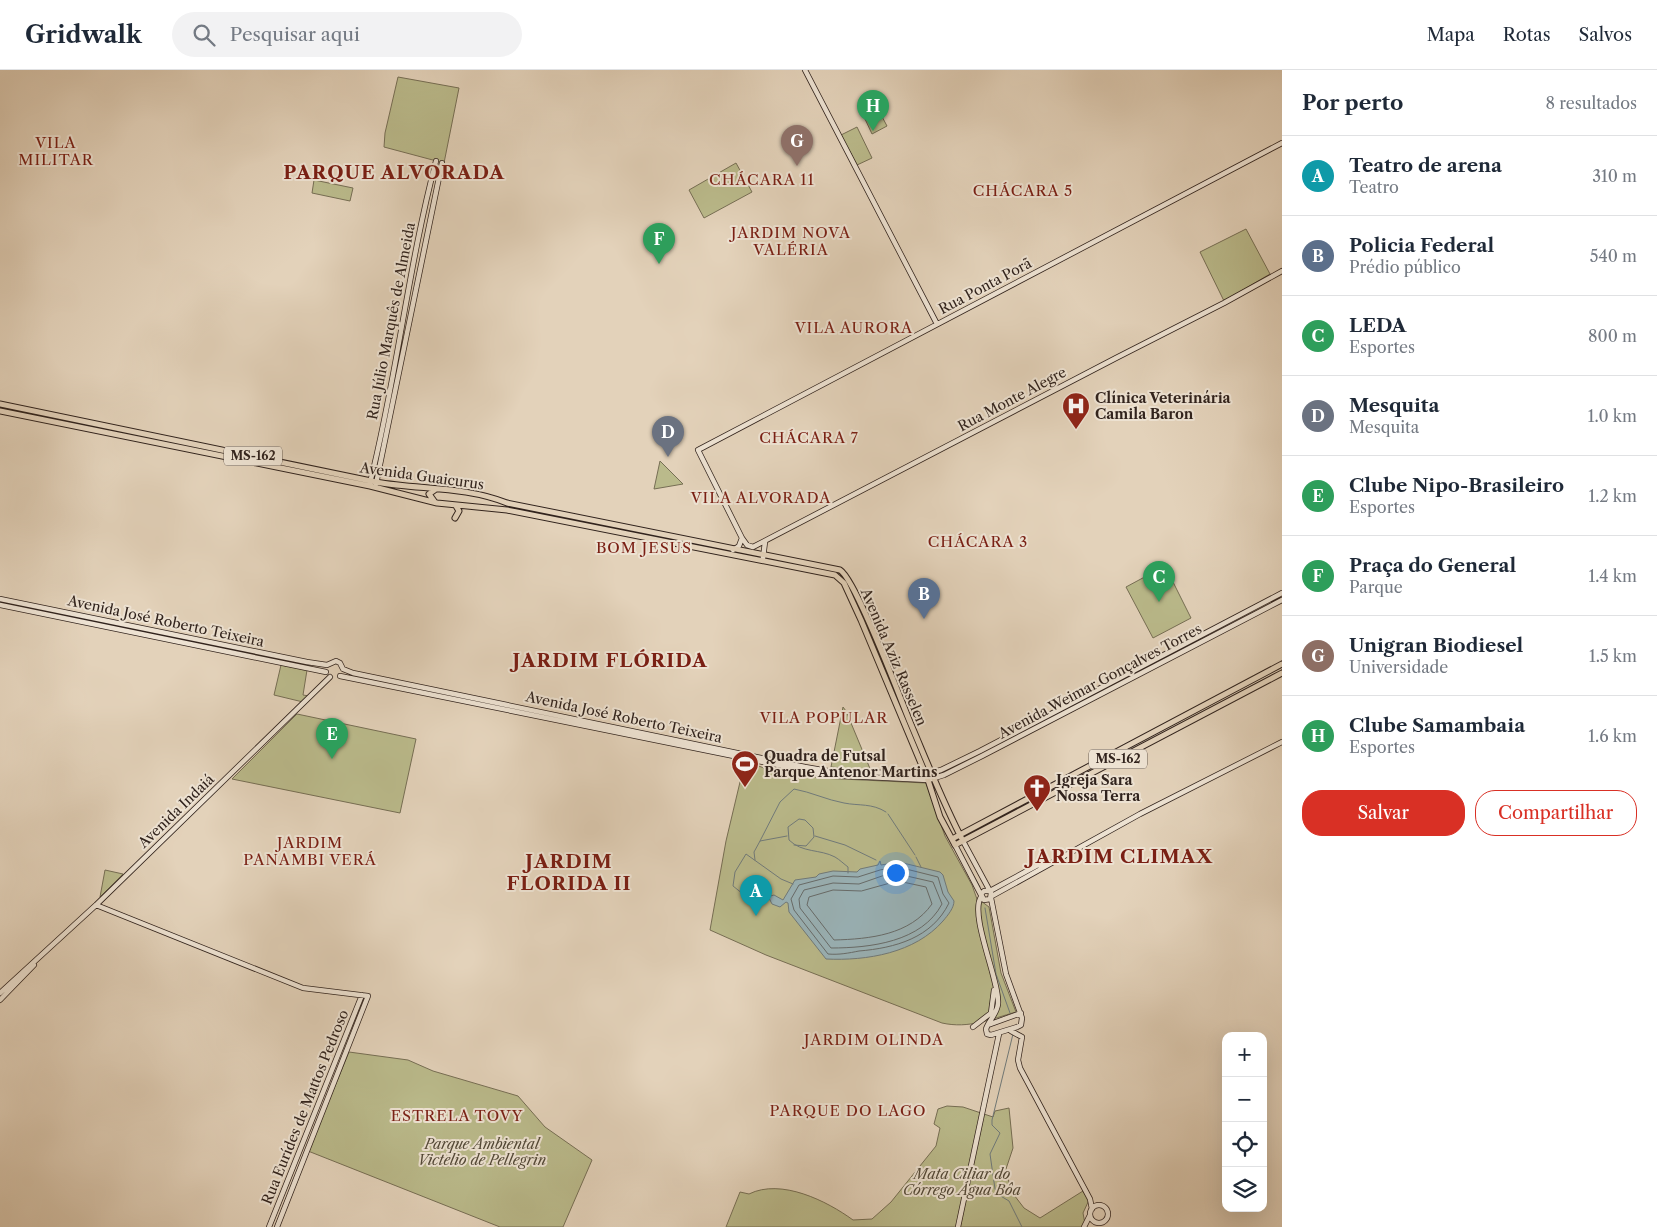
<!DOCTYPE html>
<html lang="pt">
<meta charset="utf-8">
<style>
:root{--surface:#fff;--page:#f2f2f3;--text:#1f2937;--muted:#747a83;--line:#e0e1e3;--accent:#d93025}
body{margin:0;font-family:"Libre Caslon Text",serif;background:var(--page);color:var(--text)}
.controls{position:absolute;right:15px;bottom:15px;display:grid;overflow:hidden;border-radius:10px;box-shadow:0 5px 20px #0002}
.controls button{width:45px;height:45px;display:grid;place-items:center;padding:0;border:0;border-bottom:1px solid var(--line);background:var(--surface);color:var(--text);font:25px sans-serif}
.you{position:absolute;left:895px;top:802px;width:18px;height:18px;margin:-12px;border:4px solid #fff;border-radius:50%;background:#1a73e8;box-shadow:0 0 0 8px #1a73e833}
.badge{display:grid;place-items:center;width:32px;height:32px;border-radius:50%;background:var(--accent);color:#fff;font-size:16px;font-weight:700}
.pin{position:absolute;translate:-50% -41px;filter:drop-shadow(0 1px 2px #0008)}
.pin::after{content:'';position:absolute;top:26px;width:18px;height:15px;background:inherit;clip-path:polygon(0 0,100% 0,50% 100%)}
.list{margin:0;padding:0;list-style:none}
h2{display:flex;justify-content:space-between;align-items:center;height:65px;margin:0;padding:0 20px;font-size:21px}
h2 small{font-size:16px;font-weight:400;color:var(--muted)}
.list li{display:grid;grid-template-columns:32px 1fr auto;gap:15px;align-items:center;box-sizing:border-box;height:80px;padding:0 20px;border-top:1px solid var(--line)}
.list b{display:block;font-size:19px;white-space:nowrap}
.list p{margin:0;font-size:16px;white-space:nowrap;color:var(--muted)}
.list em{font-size:16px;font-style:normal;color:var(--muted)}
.actions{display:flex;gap:10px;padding:15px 20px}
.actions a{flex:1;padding:11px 0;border:1px solid var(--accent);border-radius:20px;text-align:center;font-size:18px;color:var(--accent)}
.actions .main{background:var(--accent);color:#fff}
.icon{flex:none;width:28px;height:28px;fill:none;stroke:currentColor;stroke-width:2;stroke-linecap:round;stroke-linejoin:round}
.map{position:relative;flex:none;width:1282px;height:1157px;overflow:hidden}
header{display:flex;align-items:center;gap:30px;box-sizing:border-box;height:70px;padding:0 25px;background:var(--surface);border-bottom:1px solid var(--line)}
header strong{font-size:24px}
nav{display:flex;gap:28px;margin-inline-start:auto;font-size:18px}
.search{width:350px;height:45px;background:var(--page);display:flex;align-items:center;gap:12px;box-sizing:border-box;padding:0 18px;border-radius:28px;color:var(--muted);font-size:19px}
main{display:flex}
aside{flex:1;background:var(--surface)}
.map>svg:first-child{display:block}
</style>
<header>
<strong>Gridwalk</strong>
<div class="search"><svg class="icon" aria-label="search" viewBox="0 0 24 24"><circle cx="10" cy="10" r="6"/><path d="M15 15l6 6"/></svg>Pesquisar aqui</div>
<nav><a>Mapa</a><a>Rotas</a><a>Salvos</a></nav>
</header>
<main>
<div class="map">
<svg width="1282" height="1157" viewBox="0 0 1282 1157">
<rect width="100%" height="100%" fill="#e3d2ba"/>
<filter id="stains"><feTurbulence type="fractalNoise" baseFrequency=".004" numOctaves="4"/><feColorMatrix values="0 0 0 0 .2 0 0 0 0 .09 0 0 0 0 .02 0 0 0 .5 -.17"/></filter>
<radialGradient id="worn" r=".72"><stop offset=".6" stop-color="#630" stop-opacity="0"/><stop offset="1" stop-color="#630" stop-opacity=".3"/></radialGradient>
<path fill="#baba8b" stroke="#766e54" d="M398 7 459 18 444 93 384 77 385 63Z
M879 41 887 56 872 64 865 49Z
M857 57 872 88 857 95 841 65Z
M736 93 752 122 704 148 689 120Z
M314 110 353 118 350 131 312 123Z
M1246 159 1270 204 1224 231 1200 182Z
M660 391 683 414 654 419Z
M1165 496 1191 548 1153 568 1126 517Z
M281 595 307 600 303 625 309 626 303 632 274 625Z
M843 637 846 641 871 701 831 697Z
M297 644 416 669 400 743 232 709Z
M745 691 764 698 820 708 926 713 945 766 972 815 978 832 981 831 989 837 1001 903 1016 942C991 949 969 959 942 953L766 885 710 860 726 771Z
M105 800 123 804 100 827Z
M349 982 408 990 433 1001 518 1026 545 1057 592 1090 563 1157H500L308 1081Z
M947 1036 963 1037 993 1047 995 1041 1009 1038 1013 1078 1006 1099 1011 1121 1024 1138 1040 1148 1083 1121 1089 1130 1083 1143 1085 1154 1082 1157H726L740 1122 749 1124C781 1108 827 1131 853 1150L872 1149 891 1132 936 1076 940 1058 934 1054 938 1039Z"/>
<path fill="#9ab5bb" stroke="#707b7c" d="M880 791 881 795 899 792 940 802 943 805 948 822 954 831C954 838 948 845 943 851 915 883 867 891 826 889L789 842 788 833 786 832 780 837 772 834 769 828H764L774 825 783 830 795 810 816 807 819 804 833 801 857 802 860 799 878 795Z"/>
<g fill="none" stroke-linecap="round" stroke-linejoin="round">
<path stroke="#666c6c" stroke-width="1" d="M898 797 938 807 943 824 949 833C932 868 895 878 859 881 849 883 839 885 828 884L794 840 791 829 799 815 833 806 858 807 880 800Z
M898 804 933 812 942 834C922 872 870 878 831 878L800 838 799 829 804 820 833 813 859 814 882 806Z
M898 811 926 817 932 834C910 865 870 869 834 870L807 835 809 827 833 820 861 821Z"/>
<path stroke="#707b7c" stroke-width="1" d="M888 744 915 785
M815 766 845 775 876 790
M760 771 780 732 794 719C811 722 827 730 844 733 859 736 872 733 886 742
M794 775 806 776 814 767 813 758 805 750 799 749 788 757 789 770C802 783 820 779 835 787 840 790 844 794 848 797V803
M916 787 921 797
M755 790 754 782 760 771 787 766
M966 792 980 817
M764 828 743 824 733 816 735 802 746 784 781 809 793 814
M985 838 996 904 1010 943
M1013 964 992 1050V1055L1000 1063 990 1084 995 1119 999 1125 1009 1131 1022 1157"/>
<g stroke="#31231d" stroke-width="6">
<path id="secondary" d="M805 0 937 254
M1282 73 698 380 742 468 747 475 753 477 1116 288 1224 233 1282 201
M370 413C397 307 408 197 436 91
M376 414 442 93
M733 480 739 476 742 468
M763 488 765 472
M0 529 307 592 327 595 336 591 340 593 343 599 353 603 805 697 828 701 926 704 941 700 980 681 1282 523
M0 535 326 602
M340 606 827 705 928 710 944 705 982 686 1282 530
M963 771 991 823 990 829 984 830 981 824 984 821H989
M955 775 981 825
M990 821 1038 795 1044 796
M992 826 1140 744 1282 672
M981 827C969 845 1000 912 998 934 997 944 989 950 986 959L987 964 991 965 1017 957 1021 955 1022 948 1006 904 991 828
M96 835 303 918 368 926 277 1157
M0 923 96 835 330 607
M0 930 34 895
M988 955 1021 943
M973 957 991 943 994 920
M1011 961 1022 967 1018 990 1020 998 1090 1129 1092 1139
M1090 1144a9 9 0 1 1 18 0a9 9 0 1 1-18 0Z
M269 1157 362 925
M958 1157 999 964
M1084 1157 1090 1145"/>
</g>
<g stroke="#31231d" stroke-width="7">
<path id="primary" d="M0 334 376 412C419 420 465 416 507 433L840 500C856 510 900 628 910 652 927 692 943 733 963 771
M0 341 370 416 437 433 507 440 835 505 844 513 861 550 928 710 940 747 955 775 1282 603
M434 431 429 424 436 419
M455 448 459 441 456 436
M952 769 1282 594"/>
</g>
<use href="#secondary" stroke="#ede2d2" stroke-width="4.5"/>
<use href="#primary" stroke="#e3d2ba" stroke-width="5"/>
</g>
<defs>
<g id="hospital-pin" transform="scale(1.4375)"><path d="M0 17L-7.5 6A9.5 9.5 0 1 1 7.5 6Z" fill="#8f2418" stroke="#ede2d2"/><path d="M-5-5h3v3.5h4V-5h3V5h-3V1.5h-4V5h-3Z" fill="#fff"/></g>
<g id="stadium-pin" transform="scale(1.4375)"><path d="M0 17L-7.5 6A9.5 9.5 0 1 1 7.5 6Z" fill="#8f2418" stroke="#ede2d2"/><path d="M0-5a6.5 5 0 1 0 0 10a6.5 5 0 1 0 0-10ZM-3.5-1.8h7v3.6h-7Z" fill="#fff"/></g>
<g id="church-pin" transform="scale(1.4375)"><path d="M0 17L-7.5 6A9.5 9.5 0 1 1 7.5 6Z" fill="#8f2418" stroke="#ede2d2"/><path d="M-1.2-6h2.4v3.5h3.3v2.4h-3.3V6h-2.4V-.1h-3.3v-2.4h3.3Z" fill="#fff"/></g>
</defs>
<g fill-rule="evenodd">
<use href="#hospital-pin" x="1076" y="336"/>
<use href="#stadium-pin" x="745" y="694"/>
<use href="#church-pin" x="1037" y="718"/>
</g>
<g text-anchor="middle" stroke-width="4" stroke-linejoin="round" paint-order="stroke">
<g fill="#ede2d2" stroke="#695c53" stroke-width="1">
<rect x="224" y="376.5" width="58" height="19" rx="4"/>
<rect x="1089" y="679.5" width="58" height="19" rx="4"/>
</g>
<g font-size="12" font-weight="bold" fill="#31231d">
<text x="253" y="390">MS-162</text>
<text x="1118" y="693">MS-162</text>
</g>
<g font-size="14" fill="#31231d" stroke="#ede2d2">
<text transform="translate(985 216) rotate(-28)" y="5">Rua Ponta Porã</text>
<text transform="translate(391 251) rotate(-79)" y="5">Rua Júlio Marquês de Almeida</text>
<text transform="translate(1012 329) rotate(-28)" y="5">Rua Monte Alegre</text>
<text transform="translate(422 406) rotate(8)" y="5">Avenida Guaicurus</text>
<text transform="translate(166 551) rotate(12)" y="5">Avenida José Roberto Teixeira</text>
<text transform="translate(894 587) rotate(67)" y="5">Avenida Aziz Rasselen</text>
<text transform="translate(1100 611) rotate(-28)" y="5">Avenida Weimar Gonçalves Torres</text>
<text transform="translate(624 647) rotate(12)" y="5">Avenida José Roberto Teixeira</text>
<text transform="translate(176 741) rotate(-44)" y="5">Avenida Indaiá</text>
<text transform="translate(305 1037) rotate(-68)" y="5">Rua Eurídes de Mattos Pedroso</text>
</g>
<g font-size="14" font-weight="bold" fill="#31231d" stroke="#ede2d2" text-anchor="start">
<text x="1095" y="333">Clínica Veterinária<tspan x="1095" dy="16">Camila Baron</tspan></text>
<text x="764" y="691">Quadra de Futsal<tspan x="764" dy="16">Parque Antenor Martins</tspan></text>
<text x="1056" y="715">Igreja Sara<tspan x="1056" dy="16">Nossa Terra</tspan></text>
</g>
<g font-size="14" font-style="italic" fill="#534938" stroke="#ede2d2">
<text x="482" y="1079">Parque Ambiental<tspan x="482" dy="16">Victelio de Pellegrin</tspan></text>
<text x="962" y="1109">Mata Ciliar do<tspan x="962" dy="16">Córrego Água Bôa</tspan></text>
</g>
<g font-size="15" letter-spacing="1" fill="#7a1f14" stroke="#ede2d2">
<text x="56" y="78">VILA<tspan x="56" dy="17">MILITAR</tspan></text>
<text x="762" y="115">CHÁCARA 11</text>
<text x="1023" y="126">CHÁCARA 5</text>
<text x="791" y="168">JARDIM NOVA<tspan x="791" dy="17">VALÉRIA</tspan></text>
<text x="854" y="263">VILA AURORA</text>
<text x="809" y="373">CHÁCARA 7</text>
<text x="761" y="433">VILA ALVORADA</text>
<text x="978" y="477">CHÁCARA 3</text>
<text x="644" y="483">BOM JESUS</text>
<text x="824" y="653">VILA POPULAR</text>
<text x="310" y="778">JARDIM<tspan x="310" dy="17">PANAMBI VERÁ</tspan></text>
<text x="874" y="975">JARDIM OLINDA</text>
<text x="848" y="1046">PARQUE DO LAGO</text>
<text x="457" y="1051">ESTRELA TOVY</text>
</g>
<g font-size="19" font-weight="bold" letter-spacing="1" fill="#7a1f14" stroke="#ede2d2">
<text x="394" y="109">PARQUE ALVORADA</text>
<text x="610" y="597">JARDIM FLÓRIDA</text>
<text x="1120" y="793">JARDIM CLIMAX</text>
<text x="569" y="798">JARDIM<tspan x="569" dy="22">FLORIDA II</tspan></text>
</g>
</g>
<rect width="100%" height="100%" filter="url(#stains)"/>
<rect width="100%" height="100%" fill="url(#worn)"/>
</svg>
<div class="controls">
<button>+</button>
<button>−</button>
<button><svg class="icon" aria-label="locate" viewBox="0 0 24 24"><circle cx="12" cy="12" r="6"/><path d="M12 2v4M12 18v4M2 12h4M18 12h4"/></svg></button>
<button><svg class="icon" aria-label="layers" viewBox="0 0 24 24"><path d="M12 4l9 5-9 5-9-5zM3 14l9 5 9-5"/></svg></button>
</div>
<div class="you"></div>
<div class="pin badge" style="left:756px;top:846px;background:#0f9aa8">A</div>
<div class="pin badge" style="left:924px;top:549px;background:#5c6f8a">B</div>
<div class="pin badge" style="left:1159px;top:532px;background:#2e9e5b">C</div>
<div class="pin badge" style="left:668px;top:387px;background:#6b7280">D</div>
<div class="pin badge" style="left:332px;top:689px;background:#2e9e5b">E</div>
<div class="pin badge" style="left:659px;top:194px;background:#2e9e5b">F</div>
<div class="pin badge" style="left:797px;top:96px;background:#8d6e63">G</div>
<div class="pin badge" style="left:873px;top:61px;background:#2e9e5b">H</div>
</div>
<aside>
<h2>Por perto<small>8 resultados</small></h2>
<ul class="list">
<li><span class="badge" style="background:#0f9aa8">A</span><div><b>Teatro de arena</b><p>Teatro</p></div><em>310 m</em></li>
<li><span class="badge" style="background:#5c6f8a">B</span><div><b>Policia Federal</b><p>Prédio público</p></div><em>540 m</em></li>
<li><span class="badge" style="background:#2e9e5b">C</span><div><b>LEDA</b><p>Esportes</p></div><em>800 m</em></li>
<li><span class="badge" style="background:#6b7280">D</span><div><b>Mesquita</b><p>Mesquita</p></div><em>1.0 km</em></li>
<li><span class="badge" style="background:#2e9e5b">E</span><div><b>Clube Nipo-Brasileiro</b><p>Esportes</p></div><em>1.2 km</em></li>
<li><span class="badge" style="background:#2e9e5b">F</span><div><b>Praça do General</b><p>Parque</p></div><em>1.4 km</em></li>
<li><span class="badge" style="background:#8d6e63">G</span><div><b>Unigran Biodiesel</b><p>Universidade</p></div><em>1.5 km</em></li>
<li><span class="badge" style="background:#2e9e5b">H</span><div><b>Clube Samambaia</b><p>Esportes</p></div><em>1.6 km</em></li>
</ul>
<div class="actions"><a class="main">Salvar</a><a>Compartilhar</a></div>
</aside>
</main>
